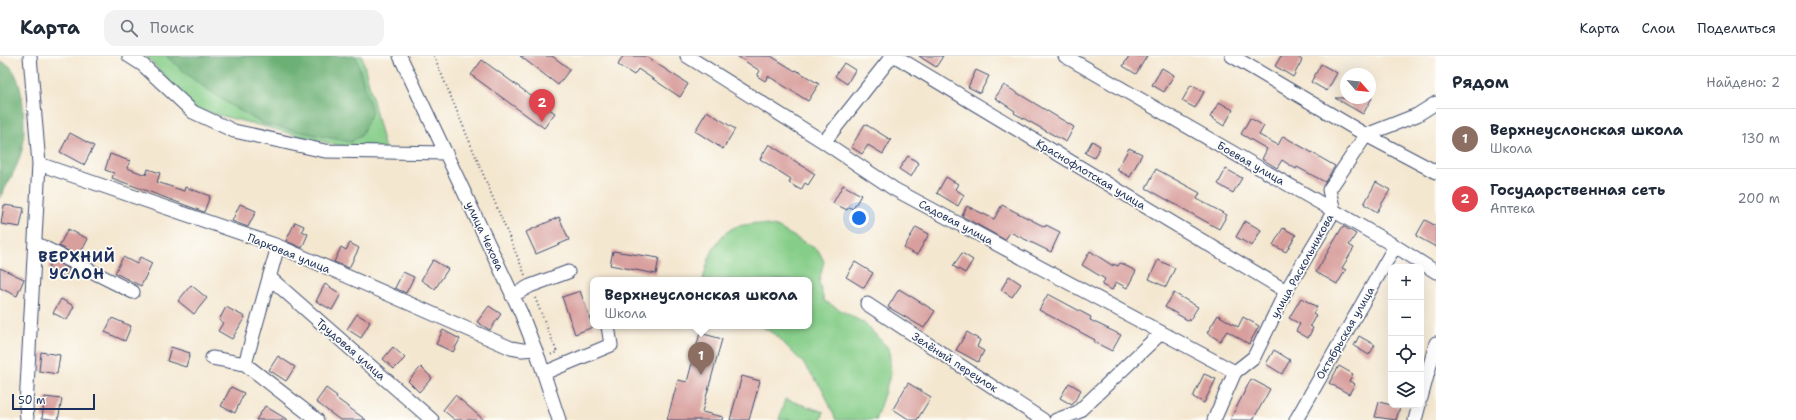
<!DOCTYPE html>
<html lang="ru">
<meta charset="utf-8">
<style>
:root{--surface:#fff;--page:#f2f2f3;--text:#1f2937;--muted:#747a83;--line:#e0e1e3;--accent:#b5179e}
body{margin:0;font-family:"Shantell Sans",sans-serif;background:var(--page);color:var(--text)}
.controls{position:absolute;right:12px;bottom:12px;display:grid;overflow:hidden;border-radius:8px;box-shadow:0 4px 16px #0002}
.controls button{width:36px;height:36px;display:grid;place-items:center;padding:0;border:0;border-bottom:1px solid var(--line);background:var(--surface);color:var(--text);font:20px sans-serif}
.compass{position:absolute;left:1340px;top:12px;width:36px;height:36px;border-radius:50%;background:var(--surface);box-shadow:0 4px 16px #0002;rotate:118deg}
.scale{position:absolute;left:12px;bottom:10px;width:83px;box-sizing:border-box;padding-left:4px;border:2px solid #1b2f5e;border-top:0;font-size:11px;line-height:14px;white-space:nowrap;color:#1b2f5e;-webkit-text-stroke:3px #fdfcf7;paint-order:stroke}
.you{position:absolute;left:859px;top:162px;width:14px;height:14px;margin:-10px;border:3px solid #fff;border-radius:50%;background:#1a73e8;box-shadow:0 0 0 6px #1a73e833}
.badge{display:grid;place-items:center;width:26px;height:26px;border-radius:50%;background:var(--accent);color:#fff;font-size:13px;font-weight:700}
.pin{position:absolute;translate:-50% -33px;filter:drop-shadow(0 1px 2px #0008)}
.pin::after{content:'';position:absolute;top:21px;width:14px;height:12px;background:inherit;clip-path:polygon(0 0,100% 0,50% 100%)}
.popup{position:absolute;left:590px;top:221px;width:222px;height:52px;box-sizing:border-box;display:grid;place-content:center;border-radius:8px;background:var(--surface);filter:drop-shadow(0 1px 3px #0005);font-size:13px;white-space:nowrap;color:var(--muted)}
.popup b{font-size:15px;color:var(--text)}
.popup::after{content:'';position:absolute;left:50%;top:100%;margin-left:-8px;border:8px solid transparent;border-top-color:var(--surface)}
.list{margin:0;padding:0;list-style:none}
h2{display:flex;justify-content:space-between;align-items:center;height:52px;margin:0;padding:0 16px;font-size:17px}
h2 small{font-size:13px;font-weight:400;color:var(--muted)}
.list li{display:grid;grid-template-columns:26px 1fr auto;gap:12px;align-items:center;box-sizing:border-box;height:60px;padding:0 16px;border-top:1px solid var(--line)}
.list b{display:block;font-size:15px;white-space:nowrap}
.list p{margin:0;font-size:13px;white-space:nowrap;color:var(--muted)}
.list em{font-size:13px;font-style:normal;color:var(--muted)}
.icon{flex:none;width:22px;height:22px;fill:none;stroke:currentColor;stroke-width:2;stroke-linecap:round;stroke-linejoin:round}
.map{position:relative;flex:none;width:1436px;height:364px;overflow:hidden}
header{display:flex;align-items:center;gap:24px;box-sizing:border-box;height:56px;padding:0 20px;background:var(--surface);border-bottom:1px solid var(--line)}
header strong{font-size:19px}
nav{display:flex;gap:22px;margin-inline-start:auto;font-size:14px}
.search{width:280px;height:36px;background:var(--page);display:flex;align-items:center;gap:10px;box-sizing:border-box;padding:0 14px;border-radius:12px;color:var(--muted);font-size:15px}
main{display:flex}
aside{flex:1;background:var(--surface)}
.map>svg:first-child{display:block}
</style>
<header>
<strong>Карта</strong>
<div class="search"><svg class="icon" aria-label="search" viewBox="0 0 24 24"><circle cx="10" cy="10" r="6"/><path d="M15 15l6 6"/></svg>Поиск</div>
<nav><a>Карта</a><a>Слои</a><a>Поделиться</a></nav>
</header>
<main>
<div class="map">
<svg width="1436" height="364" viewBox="0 0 1436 364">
<rect width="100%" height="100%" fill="#fdfcf7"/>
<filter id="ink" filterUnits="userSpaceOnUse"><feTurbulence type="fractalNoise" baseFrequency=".025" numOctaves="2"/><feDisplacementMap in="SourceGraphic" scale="8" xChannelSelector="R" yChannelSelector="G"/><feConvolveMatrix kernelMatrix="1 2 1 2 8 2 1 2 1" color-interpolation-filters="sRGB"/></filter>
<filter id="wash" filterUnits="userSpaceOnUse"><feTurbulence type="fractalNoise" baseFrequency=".012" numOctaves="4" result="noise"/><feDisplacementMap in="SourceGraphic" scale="16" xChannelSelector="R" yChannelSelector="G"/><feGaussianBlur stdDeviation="0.9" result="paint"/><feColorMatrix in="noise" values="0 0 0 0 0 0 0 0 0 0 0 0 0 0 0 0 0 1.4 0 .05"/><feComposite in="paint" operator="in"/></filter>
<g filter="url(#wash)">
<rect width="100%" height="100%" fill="#f4e7d0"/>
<path fill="#85cd88" stroke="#507e73" d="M146 0H362L387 102 195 53Z
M755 167 777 171 818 194 824 205 819 226 824 245 864 267 889 293 891 317 876 362 877 364H836L823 334 803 307 777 280 761 270H809V224H703C707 206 714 183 731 173 737 169 748 169 755 167Z
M785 343 824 356 821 364H779Z"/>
<path fill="#6cb074" stroke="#447069" d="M166 0H356L372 56 361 80 350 86 263 68 230 49 190 21Z
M0 6C26 6 27 80 21 97 17 113 7 128 0 142Z"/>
<g id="blocks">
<path fill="#d89f9d" d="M520 0H552L570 13 558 29Z
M623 0H645L688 28 680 41 638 13 634 19 618 9Z
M737 0H771L795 15 796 14 819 28 808 45 768 20 765 25 757 20 760 15Z
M919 0H943L936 11Z
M1129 0H1147L1136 18 1123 10Z
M1281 0H1296L1302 4 1293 21 1275 10Z
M482 4 555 57 544 72 471 19Z
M844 7 855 14 847 28 835 20Z
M1321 8 1337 17 1327 35 1311 26Z
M1162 12 1174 19 1164 36 1152 29Z
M976 14 989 20 980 37 968 31Z
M1004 29 1074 71 1066 86 1014 57 1015 55 995 42Z
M1191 29 1204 36 1195 52 1182 45Z
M1335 42H1372L1363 58Z
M1219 46 1233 54 1224 70 1210 61Z
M707 55 735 73 723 93 695 75Z
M1250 62 1264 70 1259 79 1278 89 1283 80 1335 110 1325 126 1297 111 1296 113 1282 104 1277 112 1262 103 1267 93 1241 78Z
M865 68 891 84 883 98 868 89 862 98 851 91Z
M70 77 94 90 84 109 60 96Z
M1092 85 1100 90 1094 102 1085 97Z
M769 88 815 118 808 129 805 127 801 134 789 127 791 123 760 103Z
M1129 92 1142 98 1130 121 1117 114Z
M110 98 130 105 127 112 146 119 148 113 160 117 157 126 184 135 185 131 210 140 204 156 112 122 114 117 105 114Z
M908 100 919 107 911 121 899 113Z
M1156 113 1200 137 1197 143 1227 159 1219 173 1146 132Z
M1226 113 1242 122 1233 137 1218 128Z
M946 121 958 128 955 133 964 139 958 150 937 137Z
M1376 126 1390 134 1377 156 1364 148Z
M843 129 861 139 853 153 849 151 847 154 833 147Z
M240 148 256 155 248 171 232 165Z
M4 149 24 152 20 171 1 168Z
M1002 149 1045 171 1046 169 1060 176 1051 196 1010 176 1005 184 962 160 967 150 994 163Z
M559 161 569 184 536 198 526 176Z
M1425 164 1436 170V191L1416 180Z
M1245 165 1261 174 1252 190 1236 181Z
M295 166 304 170 302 175 308 178 302 192 286 185Z
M1343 170 1356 178 1349 189 1354 192 1342 212 1346 214 1337 228 1316 216Z
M916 171 929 178 917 199 904 192Z
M1283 172 1296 179 1286 196 1273 189Z
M68 173 88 183 79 200 59 190Z
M350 187 359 192 349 212 334 206 341 191 346 194Z
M613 195 659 202 656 218 610 209Z
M1090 195 1113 210V208L1118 210 1120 207 1136 215 1127 232 1116 226 1112 234 1102 229 1105 223 1082 209Z
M962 197 973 204 965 217 953 210Z
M123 201 137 208 140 201 152 207 141 230 115 217Z
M52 204 69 213 65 221 48 212Z
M433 204 448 213 435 233 421 224Z
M1158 204 1175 212 1166 231 1149 223Z
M855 206 873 217 864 232 846 221Z
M0 212 24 223 17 240 0 232Z
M403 216 414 221 406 237 395 232Z
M1009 220 1021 228 1012 241 1001 234Z
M325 228 341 238 332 254 316 245Z
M191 229 207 242 194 258 178 245Z
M899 233 935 255 924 272 888 251Z
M580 235 593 271 575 278 562 241Z
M1174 237 1198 251 1189 265 1165 251Z
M1048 238 1091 261 1090 264 1121 279 1112 295 1094 286 1095 284 1039 254Z
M1301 242 1317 251 1313 257 1316 259 1310 270 1313 272 1308 282 1296 275 1300 268 1289 262Z
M61 243 74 250 67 264 53 257Z
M489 250 501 258 490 274 477 266Z
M226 251 245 261 232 283 218 275 223 267 219 264Z
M357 258 370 266 361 282 347 273Z
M1218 259 1238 271 1243 261 1259 270 1249 288 1227 275 1220 285 1207 277Z
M112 262 131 270 125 285 105 276Z
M443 274 460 283 453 296 436 288Z
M967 276 980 284 977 291 984 295 978 306 956 294Z
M700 277 722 283 702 356 723 361 722 364H667L678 324 687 326Z
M1359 280 1375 289 1369 299 1354 290Z
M171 291 190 297 186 311 167 305Z
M393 291 405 302 394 313 383 303Z
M1274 294 1290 304 1282 318 1266 308Z
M41 296 60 299 57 318 39 315Z
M278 300 295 311 286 325 269 314Z
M1339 310 1353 318 1349 325 1355 328 1349 338 1329 327Z
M421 311 432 322 419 336 408 325Z
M1204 318 1216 323 1204 347 1193 341Z
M742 320 760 325 749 364H730Z
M1251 323 1270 333 1253 364H1230Z
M908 327 931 341 917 364H910L893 353Z
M1069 327 1081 334 1072 349 1060 342Z
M231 331 244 337 235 357 221 350Z
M326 332 337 340 336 342 366 364H340L316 346Z
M455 339 469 351 484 364H455L443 354Z
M45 341 62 343 58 364 42 362Z
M1379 346 1400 351 1396 364 1375 361Z
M265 350 288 364H256Z"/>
</g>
</g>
<g filter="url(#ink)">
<use href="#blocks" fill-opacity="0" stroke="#3c4b6f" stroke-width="1"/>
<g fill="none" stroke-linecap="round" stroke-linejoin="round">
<g stroke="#3c4b6f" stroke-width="15">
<path id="minor" d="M129 0 143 9 193 56 234 75 325 95 446 97
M400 0 521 257 539 303 559 364
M687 0 824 86 894 133 1235 316
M895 0 1286 235
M1065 0 1395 190 1436 216
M1232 0 1366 79 1436 116
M824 86 892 0
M39 108 278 190 511 292 522 294 535 293
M35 187 133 236
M270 222 432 364
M512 240 530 230 568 216
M867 248 1043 364
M212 302 245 308 317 364
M245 308 278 190
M544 317 611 289 608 270
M1421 342 1436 287
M27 364 26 350 39 108 30 0
M1056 364 1078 356 1161 277
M1214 364 1235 316 1254 301 1286 235 1334 155 1329 134 1366 79 1417 59 1436 47
M1296 364 1395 190
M1415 364 1419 349"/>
</g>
<path stroke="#3c4b6f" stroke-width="2" stroke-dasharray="1 3" stroke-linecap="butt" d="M434 0 525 219
M535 242 557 296 550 299"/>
<use href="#minor" stroke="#fff" stroke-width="13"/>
</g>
</g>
<g text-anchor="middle" stroke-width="3.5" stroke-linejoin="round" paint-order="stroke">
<g font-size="11" fill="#1b2f5e" stroke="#fdfcf7">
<text transform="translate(1251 107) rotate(30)" y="4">Боевая улица</text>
<text transform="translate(1091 118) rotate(31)" y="4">Краснофлотская улица</text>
<text transform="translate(956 166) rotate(28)" y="4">Садовая улица</text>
<text transform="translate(485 180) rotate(65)" y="4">улица Чехова</text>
<text transform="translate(289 197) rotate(22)" y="4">Парковая улица</text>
<text transform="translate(1302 210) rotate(-61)" y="4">улица Раскольникова</text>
<text transform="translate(1345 277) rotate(-60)" y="4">Октябрьская улица</text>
<text transform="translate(351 293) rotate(41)" y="4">Трудовая улица</text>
<text transform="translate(955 306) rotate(33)" y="4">Зелёный переулок</text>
</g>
<g font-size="15" font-weight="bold" letter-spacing="1" fill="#1b2f5e" stroke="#fdfcf7">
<text x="77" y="206">ВЕРХНИЙ<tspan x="77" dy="17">УСЛОН</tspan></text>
</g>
</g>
</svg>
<div class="controls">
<button>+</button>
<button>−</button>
<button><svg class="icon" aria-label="locate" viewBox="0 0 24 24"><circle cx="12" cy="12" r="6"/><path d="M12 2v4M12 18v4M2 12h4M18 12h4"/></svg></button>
<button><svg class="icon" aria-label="layers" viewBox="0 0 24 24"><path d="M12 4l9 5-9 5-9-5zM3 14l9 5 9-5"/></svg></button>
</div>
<svg class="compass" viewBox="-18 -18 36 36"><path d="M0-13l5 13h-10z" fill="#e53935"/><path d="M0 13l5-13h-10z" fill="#747a83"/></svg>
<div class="scale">50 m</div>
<div class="you"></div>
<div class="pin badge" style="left:701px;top:319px;background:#8d6e63">1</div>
<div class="popup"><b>Верхнеуслонская школа</b>Школа</div>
<div class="pin badge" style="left:542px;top:66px;background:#e0444e">2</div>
</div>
<aside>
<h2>Рядом<small>Найдено: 2</small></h2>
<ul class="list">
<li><span class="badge" style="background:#8d6e63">1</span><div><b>Верхнеуслонская школа</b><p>Школа</p></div><em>130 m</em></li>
<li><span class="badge" style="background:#e0444e">2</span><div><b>Государственная сеть</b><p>Аптека</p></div><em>200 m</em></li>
</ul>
</aside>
</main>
